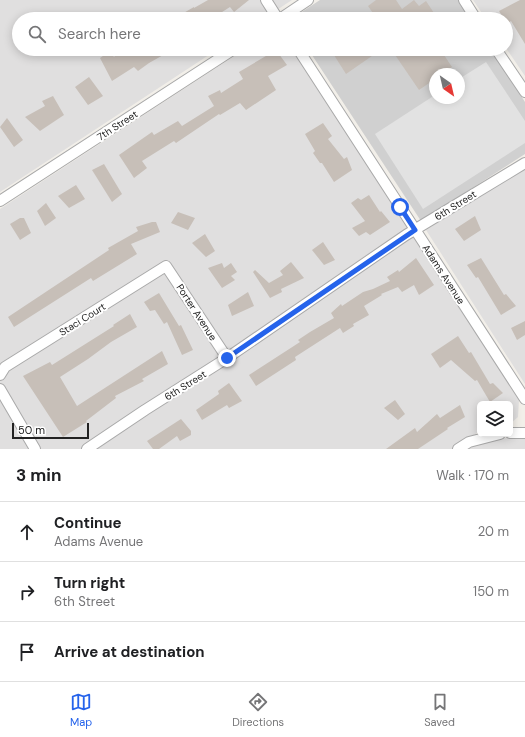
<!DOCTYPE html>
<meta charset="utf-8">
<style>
:root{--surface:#fff;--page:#f2f2f2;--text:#202124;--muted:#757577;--line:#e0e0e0;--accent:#2563eb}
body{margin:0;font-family:"DM Sans",sans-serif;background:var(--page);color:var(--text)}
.controls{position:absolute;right:12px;bottom:12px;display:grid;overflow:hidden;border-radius:6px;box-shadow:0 2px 10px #0003}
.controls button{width:36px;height:36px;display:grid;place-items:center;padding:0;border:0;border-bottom:1px solid var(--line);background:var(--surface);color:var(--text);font:20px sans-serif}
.compass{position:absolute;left:429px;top:68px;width:36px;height:36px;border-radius:50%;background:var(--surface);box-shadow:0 2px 10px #0003;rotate:146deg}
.scale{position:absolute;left:12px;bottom:10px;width:77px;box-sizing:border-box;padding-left:4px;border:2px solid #222;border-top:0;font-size:11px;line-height:14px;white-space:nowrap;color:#222;-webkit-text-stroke:3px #fff;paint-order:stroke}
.stop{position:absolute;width:12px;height:12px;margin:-9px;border:3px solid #2563eb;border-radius:50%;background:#fff}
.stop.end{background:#2563eb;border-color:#fff;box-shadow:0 1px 4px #0008}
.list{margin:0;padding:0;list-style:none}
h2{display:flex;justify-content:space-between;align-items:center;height:52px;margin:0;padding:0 16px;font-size:17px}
h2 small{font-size:13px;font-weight:400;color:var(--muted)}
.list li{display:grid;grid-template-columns:26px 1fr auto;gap:12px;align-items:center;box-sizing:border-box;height:60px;padding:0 16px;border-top:1px solid var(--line)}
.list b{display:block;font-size:15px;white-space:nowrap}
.list p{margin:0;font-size:13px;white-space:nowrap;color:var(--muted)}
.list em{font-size:13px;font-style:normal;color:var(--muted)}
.icon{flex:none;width:22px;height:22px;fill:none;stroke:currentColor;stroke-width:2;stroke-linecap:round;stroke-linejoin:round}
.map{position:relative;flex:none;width:525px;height:449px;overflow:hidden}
.search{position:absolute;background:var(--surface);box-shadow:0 2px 10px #0003;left:12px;right:12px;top:12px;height:44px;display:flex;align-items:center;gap:10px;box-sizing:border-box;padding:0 14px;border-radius:22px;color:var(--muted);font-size:15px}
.sheet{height:232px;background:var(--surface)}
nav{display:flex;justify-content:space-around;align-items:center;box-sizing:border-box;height:56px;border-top:1px solid var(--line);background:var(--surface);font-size:11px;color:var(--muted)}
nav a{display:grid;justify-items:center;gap:2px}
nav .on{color:var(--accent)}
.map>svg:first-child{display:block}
</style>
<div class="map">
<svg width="525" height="449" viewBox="0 0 525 449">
<rect width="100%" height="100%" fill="#f2efe9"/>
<path fill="#e0dfdf" d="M0 0H292L263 19H19V49H218L0 192Z
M473 0H525V76L506 48V19H486Z
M245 49H293L519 400 518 417 510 424V404H480V431L452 449H0V209Z
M525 168V384L426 230Z
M494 438H525V449H466Z"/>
<path fill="#d0d0d0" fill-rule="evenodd" d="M320 0H459L471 19H291Z
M308 49H491L525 102V154L421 221ZM435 74H459V98H435Z"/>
<path fill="#e2e2e2" d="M486 62 525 121V143L423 209 375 134 435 95V98H459V79Z"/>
<path fill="#c7bfb8" d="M208 0H249L234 12 230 7 211 19H173L194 7V8Z
M376 0H396L402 9 414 0 419 6 426 1 438 19H377L368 6Z
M520 0H525V44L511 21 507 24 506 19H504L499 11Z
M121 49H174L149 63 138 71 134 67 112 81 100 58 110 51 114 57Z
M336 49H382L346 74 332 52Z
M391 49H440L452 67 442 74H435V79L419 90Z
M276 50 287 65 268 76 276 90 246 110 240 103 220 115 219 114 176 143 174 141 142 161 147 168 134 178 119 155 152 132 154 135 178 121 182 126 214 106 208 96 220 90 221 93 243 79 239 72Z
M89 77 103 96 88 105 75 87Z
M53 96 64 115 40 131 25 117 45 106 42 101Z
M7 118 23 140 14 147 0 127Z
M323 123 332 136 328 139 344 159 347 157 352 170 334 182 322 163H320L313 153 315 151 305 134Z
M104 164 122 194 112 202 92 170Z
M76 185 85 199 69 208 58 196Z
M369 195 380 212 381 211 390 222 370 235 366 232 359 236 352 228 365 221 351 203 358 198 361 200Z
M46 203 56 218 45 226 37 211Z
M178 212 195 218 188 230 171 223Z
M475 216 481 230 464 241 455 229Z
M20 218H24L31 233 20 240 10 224Z
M152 222H156L160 232 131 244 137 254 93 281 91 278 14 327 8 317 109 250 108 248 138 231 136 227Z
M205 234 215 251 206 257 192 243Z
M323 242 335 260 324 265 312 250Z
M416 258 434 285 419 295 414 285 402 292 398 287 381 294 382 295 364 306 369 315 353 324 354 326 343 333 340 328 295 357 296 360 256 386 249 375 300 342 298 340 310 332 334 318 331 313 341 304 342 306 363 292 373 289 390 281 387 277 398 270 399 272Z
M481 258 504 295 506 294 516 306 501 315 478 277 476 278 467 265Z
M291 262 304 278 281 289 282 292 270 298 253 272 255 270 269 283 283 275 280 271Z
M222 263 224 268 231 263 237 272 231 276 235 280 222 288 208 268Z
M248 292 254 306 232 316 228 305Z
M159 293 179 326 181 325 193 350 182 355 167 322 164 324 155 310 150 311 144 302Z
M130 314 137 327 111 342 88 359 60 377 77 406 162 351 168 364 142 379 144 381 115 396 116 398 86 421 87 422 63 437 23 376 50 362 52 365 114 326 113 325Z
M525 321V335L517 340 511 328Z
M458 336 469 353 471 352 490 384 493 383 503 393 490 402 477 380 475 381 451 360 440 368 431 354Z
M229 383 242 401 229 408 227 405 202 420 196 410 219 394 218 391Z
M395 400 405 414 398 420 384 408Z
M460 405 465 417 447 428 448 429 418 449H386L415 428 417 432 437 414 440 418Z
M181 419 191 431V435L180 441 177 436 159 449H153L147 441Z"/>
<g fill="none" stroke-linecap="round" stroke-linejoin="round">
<g stroke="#a9a9a9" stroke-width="12">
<path id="minor" d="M266 0 278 19
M464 0 476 19
M280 19 308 0
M298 49 525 399
M496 49 525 92
M0 201 234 49
M0 375 5 367 166 266 227 358
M0 389 35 449
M510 433H525
M87 449 145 410 227 358 406 235 525 163
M458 449 469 442 500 434"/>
</g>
<use href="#minor" stroke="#fff" stroke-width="10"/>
</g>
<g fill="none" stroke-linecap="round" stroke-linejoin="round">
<path stroke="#2563eb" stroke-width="5" d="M227 358 415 230 400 207"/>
</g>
<g text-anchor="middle" stroke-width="4" stroke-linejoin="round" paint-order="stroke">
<g font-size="10" fill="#222" stroke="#fff">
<text transform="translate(117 125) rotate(-33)" y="4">7th Street</text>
<text transform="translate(455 205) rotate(-32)" y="4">6th Street</text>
<text transform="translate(444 274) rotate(57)" y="4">Adams Avenue</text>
<text transform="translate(197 312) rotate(57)" y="4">Porter Avenue</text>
<text transform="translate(82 319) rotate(-32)" y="4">Staci Court</text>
<text transform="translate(185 385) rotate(-32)" y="4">6th Street</text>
</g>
</g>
</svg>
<div class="controls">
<button><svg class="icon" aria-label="layers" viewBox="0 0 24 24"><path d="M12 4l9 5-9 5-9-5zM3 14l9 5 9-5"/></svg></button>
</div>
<svg class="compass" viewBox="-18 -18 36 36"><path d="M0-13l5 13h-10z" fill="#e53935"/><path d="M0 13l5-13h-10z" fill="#757577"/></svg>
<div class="scale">50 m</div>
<div class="stop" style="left:400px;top:207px"></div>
<div class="stop end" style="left:227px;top:358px"></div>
<div class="search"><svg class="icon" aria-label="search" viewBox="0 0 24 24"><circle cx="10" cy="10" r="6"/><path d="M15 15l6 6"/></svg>Search here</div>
</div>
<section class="sheet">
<h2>3 min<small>Walk · 170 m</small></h2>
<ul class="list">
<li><svg class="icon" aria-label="ahead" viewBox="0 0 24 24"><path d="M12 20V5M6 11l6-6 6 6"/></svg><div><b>Continue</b><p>Adams Avenue</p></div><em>20 m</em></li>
<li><svg class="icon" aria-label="right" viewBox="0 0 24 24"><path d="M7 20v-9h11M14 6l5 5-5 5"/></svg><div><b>Turn right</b><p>6th Street</p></div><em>150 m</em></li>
<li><svg class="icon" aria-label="arrive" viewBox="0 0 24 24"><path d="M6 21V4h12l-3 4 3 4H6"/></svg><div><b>Arrive at destination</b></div></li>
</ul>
</section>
<nav>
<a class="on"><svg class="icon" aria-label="map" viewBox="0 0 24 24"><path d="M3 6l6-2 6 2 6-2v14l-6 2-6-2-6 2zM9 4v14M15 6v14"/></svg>Map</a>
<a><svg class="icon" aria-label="directions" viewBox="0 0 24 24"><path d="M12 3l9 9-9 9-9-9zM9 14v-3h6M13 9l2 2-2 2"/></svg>Directions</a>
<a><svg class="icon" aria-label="saved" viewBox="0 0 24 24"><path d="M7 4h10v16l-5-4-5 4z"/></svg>Saved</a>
</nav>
